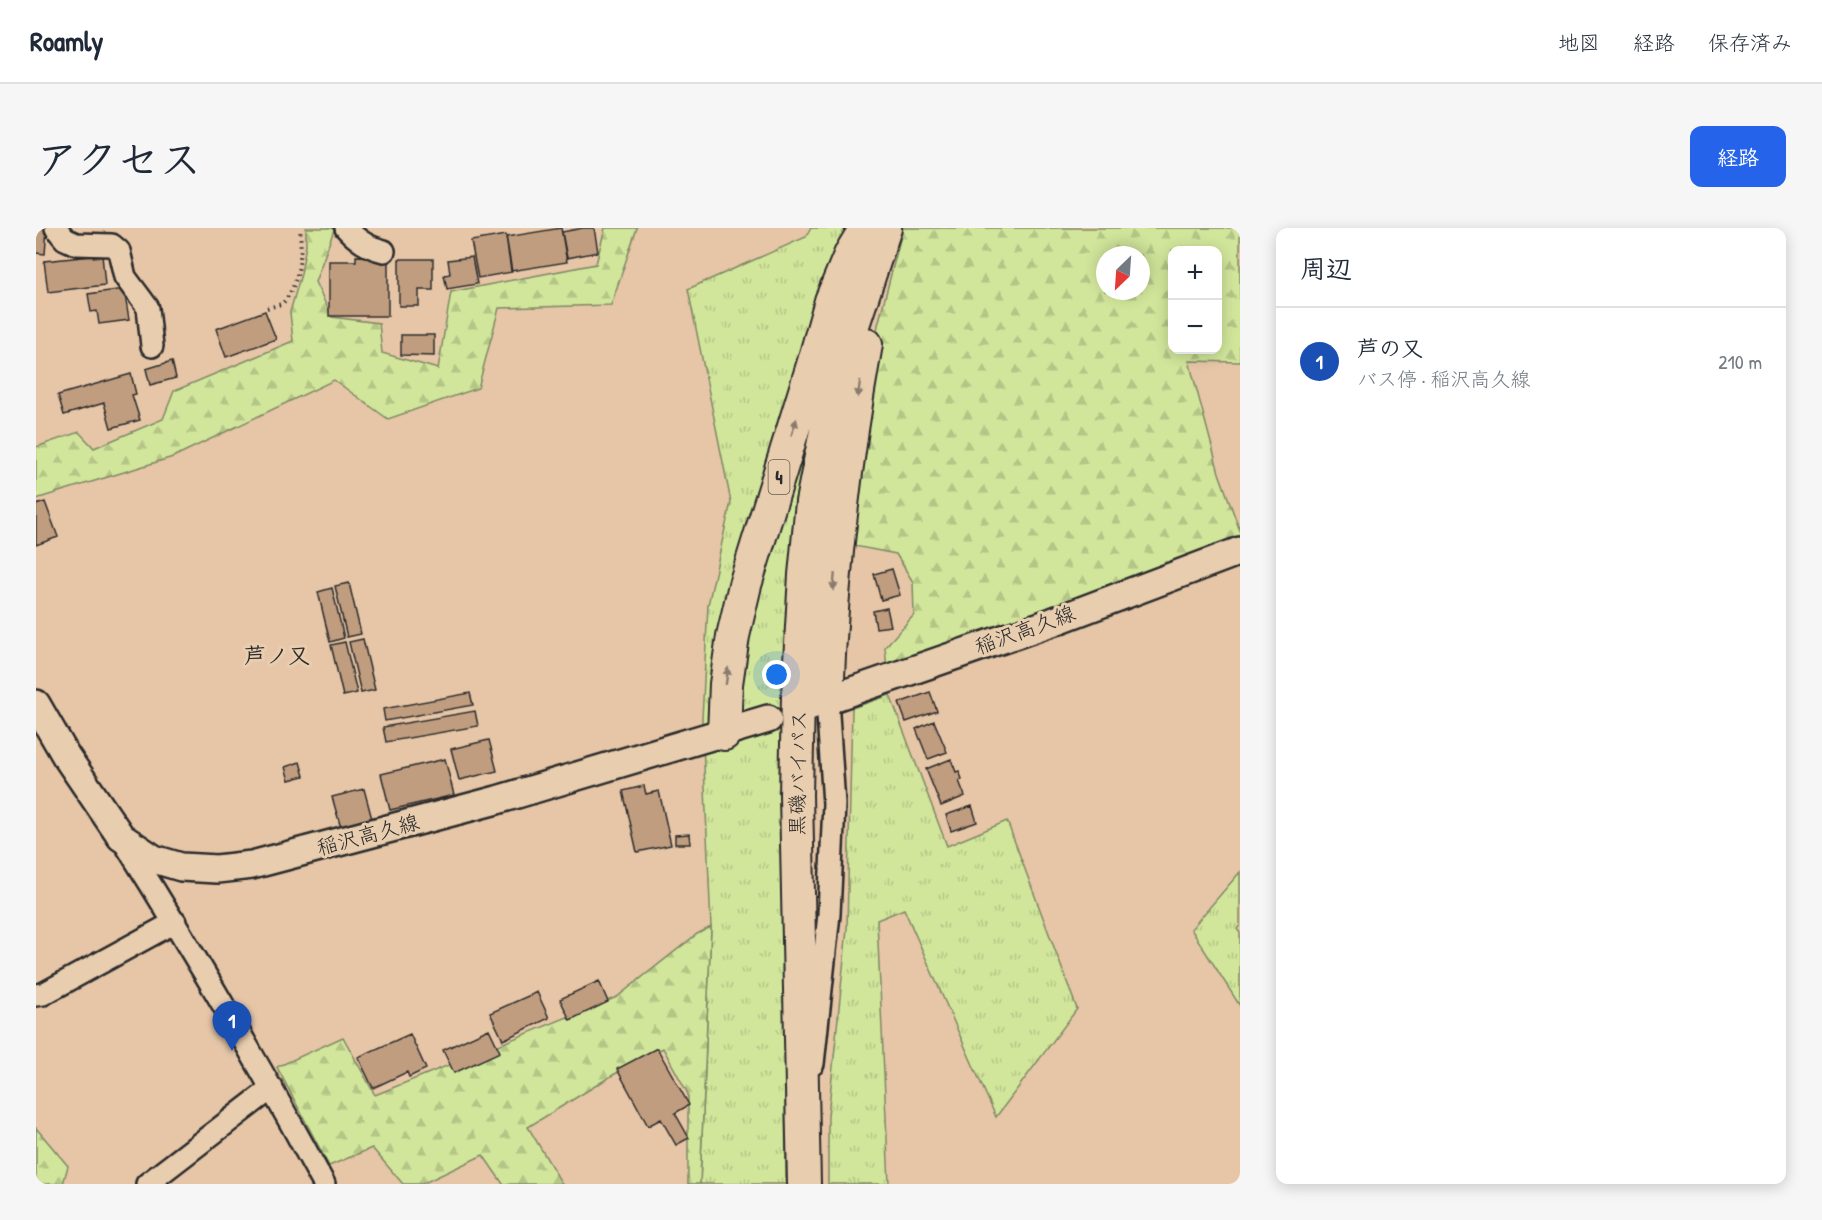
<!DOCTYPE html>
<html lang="ja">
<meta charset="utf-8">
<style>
:root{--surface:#fff;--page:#f6f6f7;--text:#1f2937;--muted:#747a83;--line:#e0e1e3;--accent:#2563eb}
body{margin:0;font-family:"Patrick Hand","Klee One",sans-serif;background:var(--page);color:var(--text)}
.controls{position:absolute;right:18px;top:18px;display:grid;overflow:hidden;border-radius:12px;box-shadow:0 3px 15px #0003}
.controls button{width:54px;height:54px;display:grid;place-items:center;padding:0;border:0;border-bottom:2px solid var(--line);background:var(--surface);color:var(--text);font:30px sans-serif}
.compass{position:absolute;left:1060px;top:18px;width:54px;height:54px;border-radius:50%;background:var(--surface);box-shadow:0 3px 15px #0003;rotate:205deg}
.you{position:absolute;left:741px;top:447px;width:21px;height:21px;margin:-15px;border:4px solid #fff;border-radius:50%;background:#1a73e8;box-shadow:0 0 0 9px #1a73e833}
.badge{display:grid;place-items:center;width:39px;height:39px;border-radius:50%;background:var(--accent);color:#fff;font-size:20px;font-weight:700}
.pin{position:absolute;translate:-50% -50px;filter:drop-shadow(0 2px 3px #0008)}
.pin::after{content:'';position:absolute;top:32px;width:21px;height:18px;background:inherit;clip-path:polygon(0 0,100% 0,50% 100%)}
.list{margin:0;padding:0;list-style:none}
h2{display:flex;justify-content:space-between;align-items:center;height:78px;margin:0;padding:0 24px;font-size:26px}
h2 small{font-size:20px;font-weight:400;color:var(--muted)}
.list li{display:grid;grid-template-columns:39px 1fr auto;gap:18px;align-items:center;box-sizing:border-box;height:108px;padding:0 24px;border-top:2px solid var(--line)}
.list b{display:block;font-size:22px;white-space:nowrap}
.list p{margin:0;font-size:20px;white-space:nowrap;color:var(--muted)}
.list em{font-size:20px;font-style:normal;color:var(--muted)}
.map{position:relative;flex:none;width:1204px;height:956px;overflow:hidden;border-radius:12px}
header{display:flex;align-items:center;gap:36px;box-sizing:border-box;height:84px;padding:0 30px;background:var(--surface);border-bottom:2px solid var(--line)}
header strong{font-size:28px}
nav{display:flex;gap:33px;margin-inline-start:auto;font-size:21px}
.intro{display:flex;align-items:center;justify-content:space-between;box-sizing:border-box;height:144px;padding:0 36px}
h1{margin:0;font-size:42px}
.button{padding:15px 27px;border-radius:12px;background:var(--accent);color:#fff;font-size:21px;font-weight:700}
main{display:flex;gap:36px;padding:0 36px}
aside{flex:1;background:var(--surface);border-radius:12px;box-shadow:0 3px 15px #0003}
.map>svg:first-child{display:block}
</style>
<header>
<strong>Roamly</strong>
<nav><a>地図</a><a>経路</a><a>保存済み</a></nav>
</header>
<div class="intro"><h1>アクセス</h1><a class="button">経路</a></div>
<main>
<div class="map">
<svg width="1204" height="956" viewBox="0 0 1204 956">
<defs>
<pattern id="grass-tufts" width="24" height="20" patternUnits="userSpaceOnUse" patternTransform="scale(1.5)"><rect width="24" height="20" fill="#d1e69b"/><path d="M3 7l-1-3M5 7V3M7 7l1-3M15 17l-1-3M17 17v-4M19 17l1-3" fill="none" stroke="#b4c586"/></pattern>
<pattern id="forest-firs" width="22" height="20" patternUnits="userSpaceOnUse" patternTransform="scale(1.5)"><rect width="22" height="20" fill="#d1e69b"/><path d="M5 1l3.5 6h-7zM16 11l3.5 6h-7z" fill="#b4c586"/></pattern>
</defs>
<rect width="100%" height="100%" fill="#e6c6a7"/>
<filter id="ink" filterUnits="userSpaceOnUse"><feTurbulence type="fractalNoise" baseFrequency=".0167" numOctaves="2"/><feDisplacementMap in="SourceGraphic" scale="12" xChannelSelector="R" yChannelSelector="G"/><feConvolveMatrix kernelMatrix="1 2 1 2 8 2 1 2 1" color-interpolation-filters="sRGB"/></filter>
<g filter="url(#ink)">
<path fill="url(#grass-tufts)" stroke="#7e8863" stroke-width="1.5" d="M775 0H832L747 628 750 956H664L675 699 666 491 672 377 695 274 652 61 770 9Z
M854 467 911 618 971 593 1041 781 960 889 868 681 841 692 853 956H792V888L811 701 816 480Z
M1204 644V697L1201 701 1204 705V778L1155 701Z"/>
<path fill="url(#forest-firs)" stroke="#7e8863" stroke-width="1.5" fill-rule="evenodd" d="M270 0H296L298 2 279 54 296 89 343 95 346 125 402 141 415 64 560 36 569 0H601L575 77 463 80 442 160 352 191 298 152 137 229 0 271V219L43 204 58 220 127 191 138 163 257 113 254 84 265 46 270 17Z
M867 0H1204V134L1153 133 1183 245 1204 303V313L851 442 849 419 878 387 877 354 860 326 813 317 824 213 842 97ZM1136 22H1182V122H1136ZM1069 27H1105V63H1069Z
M675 699 664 956H652V866L627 820 577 847 492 899 526 956H467L447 927 386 956H367L336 920 293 938 241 839 307 809 339 867 581 769 661 706Z
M0 900 32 938 27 956H0Z"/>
<path fill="#c19d80" stroke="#2b2b2b" stroke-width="1.5" d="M0 0H11L9 26 0 25Z
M525 0 531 34 475 43 470 9Z
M547 0H558L562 24 531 30 526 4Z
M470 7 476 44 442 50 435 13Z
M66 27 69 57 12 64 8 33Z
M320 28 352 29V88H293V33H320Z
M436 29 441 56 411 61 408 47 414 46 412 32Z
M363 31H397V62H383V78H363Z
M88 61 93 92 63 96 61 83 55 84 52 66Z
M229 83 240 111 190 129 180 101Z
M365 107H398V128L365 127Z
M136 133 140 150 114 157 110 141Z
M95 146 100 166 96 167 104 192 75 200 68 175 28 187 22 167Z
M9 274 22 309 0 317V277Z
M856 341 864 367 845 372 838 346Z
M313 355 325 406 311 409 299 358Z
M296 360 308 410 294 414 282 364Z
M851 380 855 398 840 400 837 383Z
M327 411 339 462 325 465 313 414Z
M309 414 321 465 307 468 295 417Z
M894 464 901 483 870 494 863 475Z
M434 465 437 477 349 493 347 481Z
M439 483 442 498 350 514 347 499Z
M898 493 911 524 892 531 880 501Z
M453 512 461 543 423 552 415 521Z
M409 531 418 567 354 582 345 546Z
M915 531 920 544 923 543 926 551 923 553 929 568 905 578 890 541Z
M264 534 268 548 253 552 249 539Z
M608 558 610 566 623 563 635 617 601 624 587 563Z
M328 561 336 591 305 600 296 569Z
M936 578 941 594 915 603 910 587Z
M653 606 654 616H639V607Z
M563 753 572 774 534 792 524 771Z
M501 764 513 790 467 812 454 785Z
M453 801 464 824 418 845 407 822Z
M374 806 390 841 373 849 371 844 337 860 322 829Z
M621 820 653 877 639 885 653 910 640 917 625 891 612 898 581 841Z"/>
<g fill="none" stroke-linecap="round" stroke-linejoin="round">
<g stroke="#2b2b2b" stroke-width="26">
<path id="minor" d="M20 0 29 11 40 16 76 17 83 23 89 49 112 80 116 118
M310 0C321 12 331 19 348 23
M87 612C158 725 225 839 288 956
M0 767 7 766 139 694
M777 836 793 686 798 576 791 472
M111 956 236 860"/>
</g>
<g stroke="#2b2b2b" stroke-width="32">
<path id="major" d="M0 476 30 528 85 609 118 631 145 639 181 641 216 637 461 572 732 491
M773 478 1016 394 1204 323"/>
</g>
<g stroke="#2b2b2b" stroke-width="36">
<path id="highway" d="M791 472C795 353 809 233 830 116
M688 506 690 456 697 408 709 357 777 137 795 73 815 25 830 0
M768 956 760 567 762 467 769 347 776 274 791 198 808 124 849 0"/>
</g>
<path stroke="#2b2b2b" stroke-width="4" stroke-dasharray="1.5 4.5" stroke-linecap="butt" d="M231 80 246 76C264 56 266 26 264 0"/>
<use href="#minor" stroke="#e8cdaf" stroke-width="21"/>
<use href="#major" stroke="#e8cdaf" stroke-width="27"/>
<use href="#highway" stroke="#e8cdaf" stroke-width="32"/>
</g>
<defs><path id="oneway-solid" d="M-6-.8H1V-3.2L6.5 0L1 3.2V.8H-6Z" transform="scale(1.5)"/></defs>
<g fill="#8a7c6d">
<use href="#oneway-solid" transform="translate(823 161) rotate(98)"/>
<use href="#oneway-solid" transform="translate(758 199) rotate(-73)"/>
<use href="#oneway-solid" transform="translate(798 354) rotate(95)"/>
<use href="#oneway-solid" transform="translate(691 448) rotate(-82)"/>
</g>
</g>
<g text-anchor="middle" stroke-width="6" stroke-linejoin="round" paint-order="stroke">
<rect fill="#e8cdaf" stroke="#645c53" stroke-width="1.5" x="732.5" y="232" width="21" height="34" rx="4.5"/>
<g font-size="20" font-weight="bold" fill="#2b2b2b">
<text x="743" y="256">4</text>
</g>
<g font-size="21" fill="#2b2b2b" stroke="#e8cdaf">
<text transform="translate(989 402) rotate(-20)" y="7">稲沢高久線</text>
<text transform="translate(762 545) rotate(-89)" y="7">黒磯バイパス</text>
<text transform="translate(332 607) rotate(-15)" y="7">稲沢高久線</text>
</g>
<g font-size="22" font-weight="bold" fill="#2b2b2b" stroke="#e8cdaf">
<text x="241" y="435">芦ノ又</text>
</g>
</g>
</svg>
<div class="controls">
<button>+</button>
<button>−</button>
</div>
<svg class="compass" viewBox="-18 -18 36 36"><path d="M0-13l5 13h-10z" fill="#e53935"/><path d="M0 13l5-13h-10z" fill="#747a83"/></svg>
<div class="you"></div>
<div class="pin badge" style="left:196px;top:823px;background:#1a4fb4">1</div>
</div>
<aside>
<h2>周辺<small></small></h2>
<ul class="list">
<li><span class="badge" style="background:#1a4fb4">1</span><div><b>芦の又</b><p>バス停 · 稲沢高久線</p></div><em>210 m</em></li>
</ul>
</aside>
</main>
